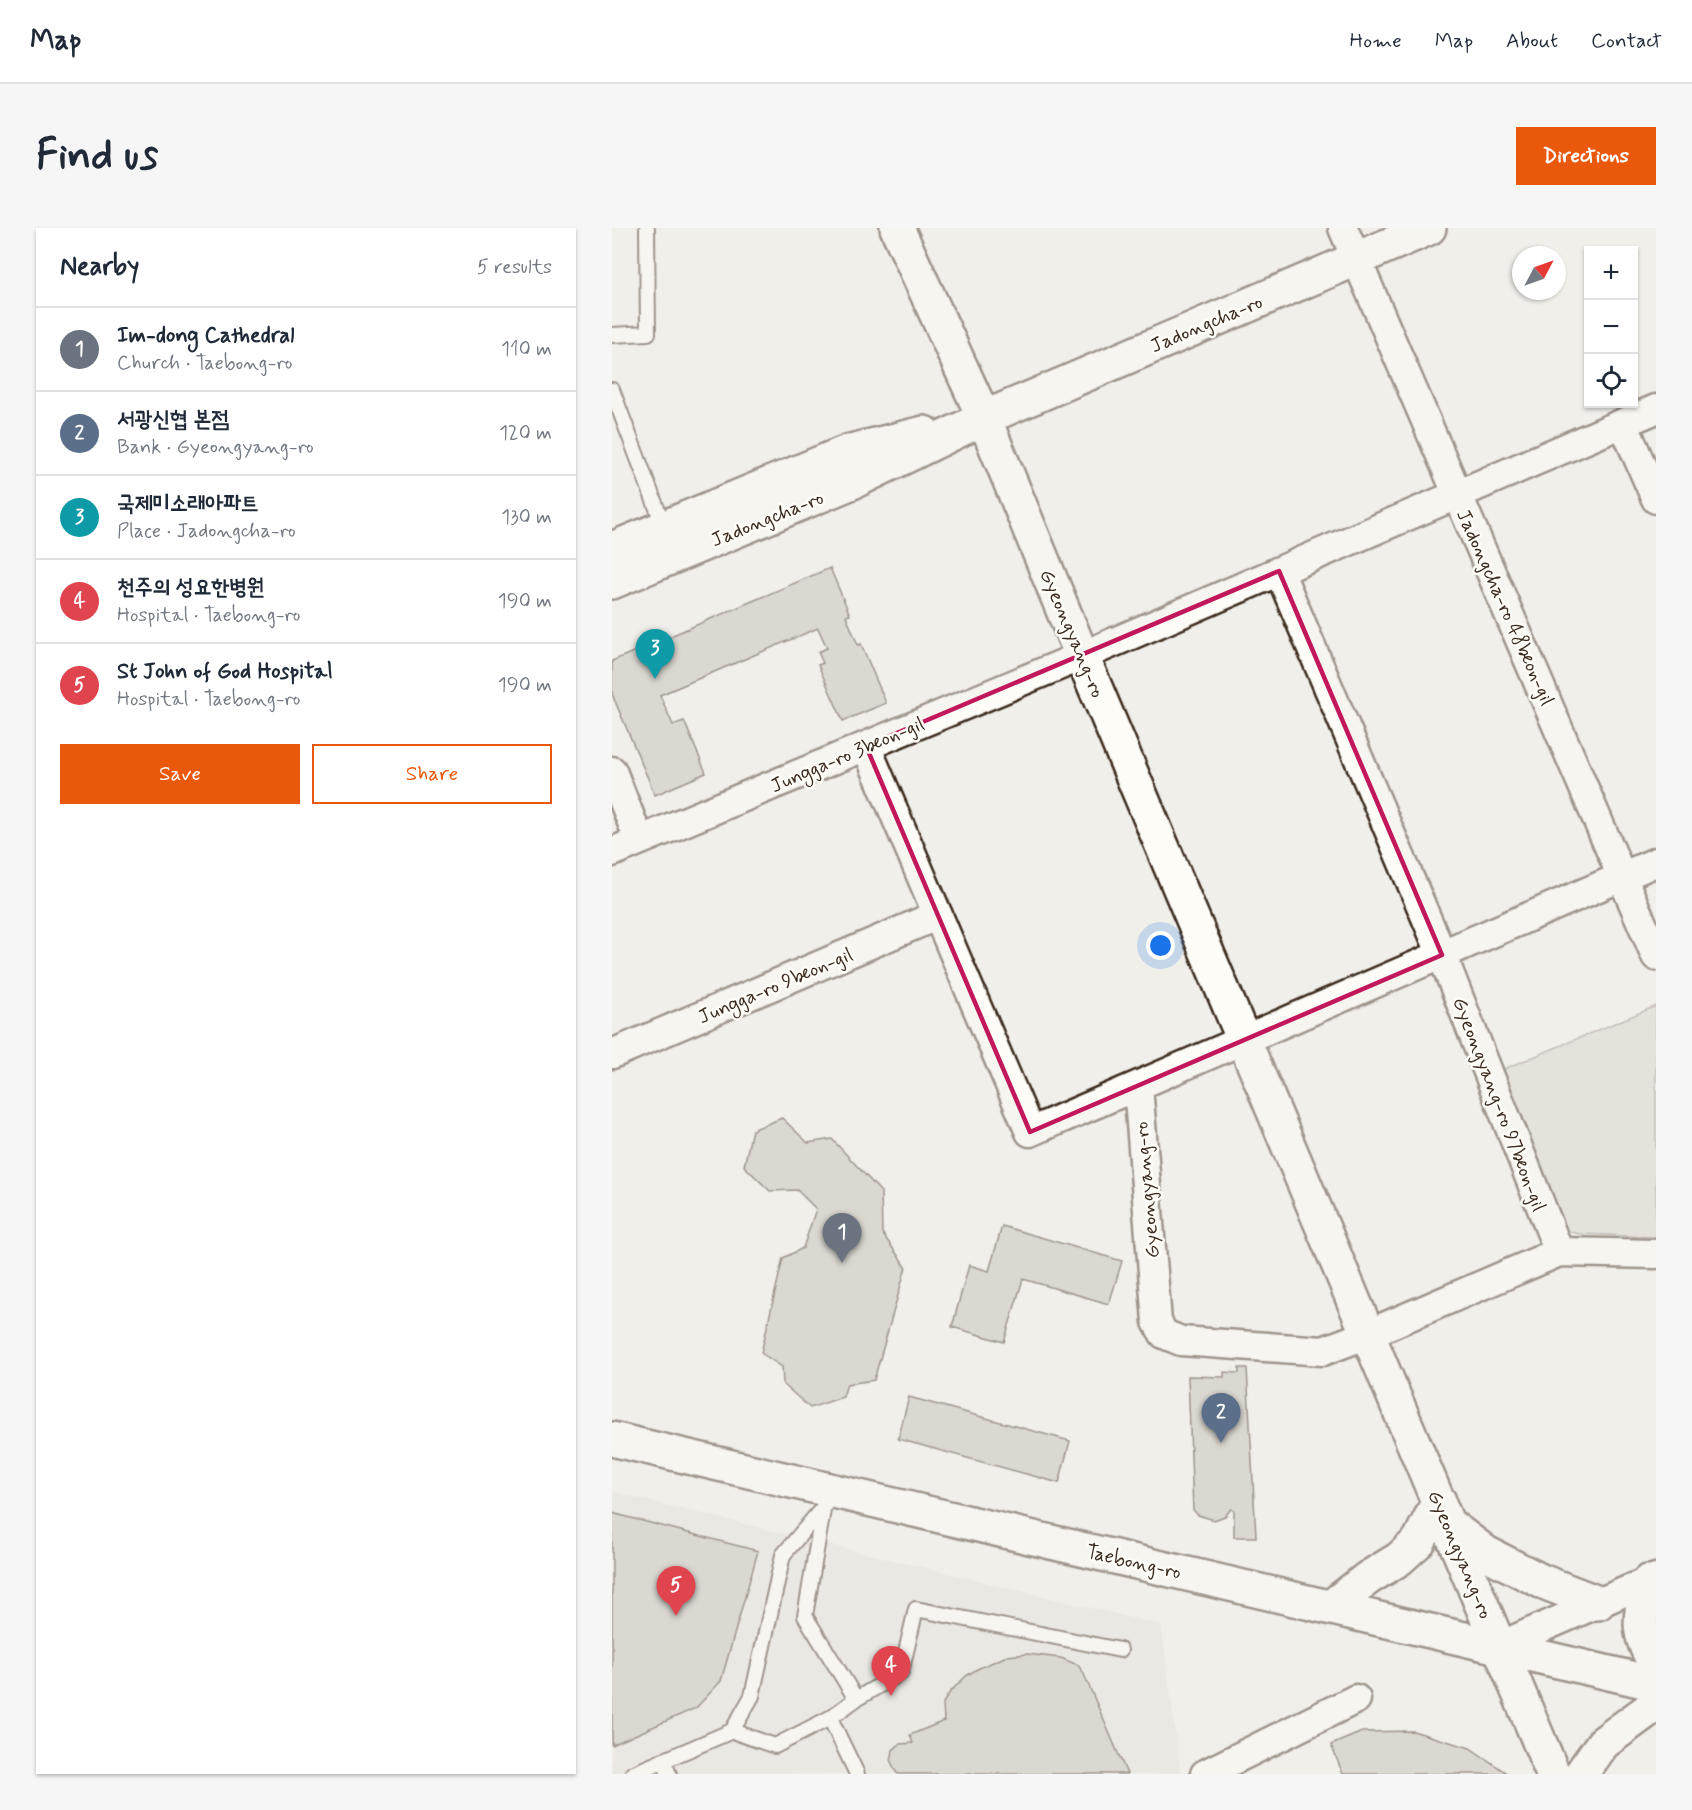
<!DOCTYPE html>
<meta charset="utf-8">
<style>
:root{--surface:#fff;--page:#f6f6f7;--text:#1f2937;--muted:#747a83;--line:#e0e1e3;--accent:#ea580c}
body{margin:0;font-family:Mynerve,"Poor Story",sans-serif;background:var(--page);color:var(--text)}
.controls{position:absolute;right:18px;top:18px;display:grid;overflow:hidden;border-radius:0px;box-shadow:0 2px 4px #0004}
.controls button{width:54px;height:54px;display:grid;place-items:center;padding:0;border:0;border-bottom:2px solid var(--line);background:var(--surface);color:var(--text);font:30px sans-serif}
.compass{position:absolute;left:900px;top:18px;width:54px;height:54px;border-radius:50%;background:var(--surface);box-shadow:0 2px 4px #0004;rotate:49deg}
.you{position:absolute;left:549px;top:718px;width:21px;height:21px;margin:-15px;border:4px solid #fff;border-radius:50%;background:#1a73e8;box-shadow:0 0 0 9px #1a73e833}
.badge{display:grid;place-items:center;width:39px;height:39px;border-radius:50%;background:var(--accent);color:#fff;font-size:20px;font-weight:700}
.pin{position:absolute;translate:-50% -50px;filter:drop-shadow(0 2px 3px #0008)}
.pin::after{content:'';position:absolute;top:32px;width:21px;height:18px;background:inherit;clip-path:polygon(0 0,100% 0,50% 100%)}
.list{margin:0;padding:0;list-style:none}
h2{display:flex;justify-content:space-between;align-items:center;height:78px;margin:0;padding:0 24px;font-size:26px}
h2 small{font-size:20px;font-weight:400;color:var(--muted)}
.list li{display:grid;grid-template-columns:39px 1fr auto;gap:18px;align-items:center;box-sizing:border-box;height:84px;padding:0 24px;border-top:2px solid var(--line)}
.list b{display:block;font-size:22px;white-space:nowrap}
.list p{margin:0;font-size:20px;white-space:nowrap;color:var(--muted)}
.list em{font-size:20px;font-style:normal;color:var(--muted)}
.actions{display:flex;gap:12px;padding:18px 24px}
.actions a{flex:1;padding:14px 0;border:2px solid var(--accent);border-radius:0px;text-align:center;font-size:21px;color:var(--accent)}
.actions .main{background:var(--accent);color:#fff}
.icon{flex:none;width:33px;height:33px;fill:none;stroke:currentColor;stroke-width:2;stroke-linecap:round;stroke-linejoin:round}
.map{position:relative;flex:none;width:1044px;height:1546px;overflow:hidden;border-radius:0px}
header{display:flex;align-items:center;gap:36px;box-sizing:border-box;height:84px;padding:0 30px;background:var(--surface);border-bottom:2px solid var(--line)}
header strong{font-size:28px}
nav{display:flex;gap:33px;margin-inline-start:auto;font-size:21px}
.intro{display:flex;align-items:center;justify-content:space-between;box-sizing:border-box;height:144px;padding:0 36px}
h1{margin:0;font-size:42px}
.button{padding:15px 27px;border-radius:0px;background:var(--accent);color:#fff;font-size:21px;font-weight:700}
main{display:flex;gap:36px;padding:0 36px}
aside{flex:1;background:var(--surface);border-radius:0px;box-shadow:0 2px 4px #0004}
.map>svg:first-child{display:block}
</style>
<header>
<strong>Map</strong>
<nav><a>Home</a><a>Map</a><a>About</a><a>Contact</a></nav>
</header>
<div class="intro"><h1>Find us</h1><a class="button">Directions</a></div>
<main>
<aside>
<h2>Nearby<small>5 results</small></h2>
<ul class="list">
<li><span class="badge" style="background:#6b7280">1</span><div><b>Im-dong Cathedral</b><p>Church · Taebong-ro</p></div><em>110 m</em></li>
<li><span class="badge" style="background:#5c6f8a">2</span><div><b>서광신협 본점</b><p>Bank · Gyeongyang-ro</p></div><em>120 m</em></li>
<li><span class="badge" style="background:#0f9aa8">3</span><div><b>국제미소래아파트</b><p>Place · Jadongcha-ro</p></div><em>130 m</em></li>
<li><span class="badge" style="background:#e0444e">4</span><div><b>천주의 성요한병원</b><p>Hospital · Taebong-ro</p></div><em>190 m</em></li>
<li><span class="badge" style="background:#e0444e">5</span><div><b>St John of God Hospital</b><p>Hospital · Taebong-ro</p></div><em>190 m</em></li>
</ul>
<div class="actions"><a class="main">Save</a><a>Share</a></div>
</aside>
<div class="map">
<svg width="1044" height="1546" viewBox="0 0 1044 1546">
<rect width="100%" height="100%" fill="#f1efea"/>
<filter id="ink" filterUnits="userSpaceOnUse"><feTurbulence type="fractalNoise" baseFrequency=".0167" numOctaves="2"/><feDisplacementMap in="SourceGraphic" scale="12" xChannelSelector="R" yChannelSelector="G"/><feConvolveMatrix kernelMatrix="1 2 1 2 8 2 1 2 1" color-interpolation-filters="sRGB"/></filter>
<g filter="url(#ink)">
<path fill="#e3e0da" d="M0 1264 549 1397 569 1546H0Z"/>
<path fill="#d7d2cc" stroke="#897e75" stroke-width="1.5" d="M1044 778V1009L967 1006 950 1001 885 844Z"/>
<path fill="#c1bcb4" stroke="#3b2a1e" stroke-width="1.5" d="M218 340 238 387 234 388 246 417 249 416 274 475 231 493 206 437 211 435 206 424 215 420 206 400 48 467 61 497 72 493 94 545 43 567 0 466V433Z
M170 890 196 915 220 911 269 964 270 1005 294 1039 262 1152 235 1156 231 1169 198 1180 171 1156 170 1139 149 1125 171 1030 191 1020 204 981 185 962 158 963 132 938 140 902Z
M390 998 510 1033 497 1076 411 1051 392 1114 340 1099 357 1037 377 1043Z
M627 1140H635L644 1309H622V1283L619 1281 613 1288 602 1292 586 1287 581 1282 576 1148 612 1149V1144L627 1145Z
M297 1169 458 1213 447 1255 286 1211Z
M0 1285 146 1323 109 1453 84 1480 0 1517Z
M415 1426 449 1430 466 1437 471 1444 515 1546H286L284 1544 279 1534 281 1522 288 1516 301 1515 298 1507 332 1493 331 1475 338 1464 354 1448 365 1441 395 1428Z
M801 1503 858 1520 896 1546H731L719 1517 750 1504Z"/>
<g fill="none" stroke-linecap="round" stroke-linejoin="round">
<g stroke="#3b2a1e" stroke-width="18">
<path id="service" d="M0 107 36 105 35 0
M0 162 52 299
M211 1282 193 1388 244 1471
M218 1490 245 1546
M120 1503 163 1518 218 1490 244 1471 289 1445 304 1381 508 1422
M51 1532 57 1546
M20 1546 120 1503 140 1468 171 1327 223 1265"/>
</g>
<g stroke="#3b2a1e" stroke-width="33">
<path id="minor" d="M731 0 1044 728
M1011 195 1044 271
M667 343 830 727 947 1024
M254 518 418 904 1044 634
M0 543 27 612
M0 624 470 428 1044 181
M0 826 326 687
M526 858 545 1094 552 1106 569 1113 711 1123 756 1106 947 1024 1044 1026
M888 1418 1044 1350
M593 1546 744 1471"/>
</g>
<g stroke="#3b2a1e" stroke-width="38">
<path id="tertiary" d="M285 0 372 190 470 428 941 1546
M0 321 235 224 312 205
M0 354 245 252 372 190 817 0
M0 1211 1044 1456
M837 1297 874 1325 929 1353 986 1375
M1036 1354C1028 1389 1023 1404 1044 1436
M720 1378 756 1350 787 1331 807 1313 827 1273
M969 1546 991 1515 1044 1476"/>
</g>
<use href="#service" stroke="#fdfcf7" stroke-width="14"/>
<use href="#minor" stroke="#fdfcf7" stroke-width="28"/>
<use href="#tertiary" stroke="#fdfcf7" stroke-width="33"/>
</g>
</g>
<path d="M0 0H1044V1546H0ZM667 343 830 727 418 904 254 518Z" fill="#f1efea" fill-opacity=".55" fill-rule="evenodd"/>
<path fill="none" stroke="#c2185b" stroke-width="4.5" stroke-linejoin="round" d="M667 343 830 727 418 904 254 518Z"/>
<g text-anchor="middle" stroke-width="5" stroke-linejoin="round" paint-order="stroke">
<g font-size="20" fill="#3b2a1e" stroke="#fdfcf7">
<text transform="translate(594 95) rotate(-23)" y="7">Jadongcha-ro</text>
<text transform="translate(155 290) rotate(-22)" y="7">Jadongcha-ro</text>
<text transform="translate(894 379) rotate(66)" y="7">Jadongcha-ro 48beon-gil</text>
<text transform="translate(461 405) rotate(67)" y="7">Gyeongyang-ro</text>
<text transform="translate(235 526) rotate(-23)" y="7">Jungga-ro 3beon-gil</text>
<text transform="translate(163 757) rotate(-23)" y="7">Jungga-ro 9beon-gil</text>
<text transform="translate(888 876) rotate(69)" y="7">Gyeongyang-ro 97beon-gil</text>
<text transform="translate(534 962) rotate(-95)" y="7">Gyeongyang-ro</text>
<text transform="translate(849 1326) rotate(67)" y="7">Gyeongyang-ro</text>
<text transform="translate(522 1333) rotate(13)" y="7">Taebong-ro</text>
</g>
</g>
</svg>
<div class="controls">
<button>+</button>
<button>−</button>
<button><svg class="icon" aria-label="locate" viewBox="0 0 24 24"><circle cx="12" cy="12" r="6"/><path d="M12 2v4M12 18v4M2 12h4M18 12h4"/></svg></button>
</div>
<svg class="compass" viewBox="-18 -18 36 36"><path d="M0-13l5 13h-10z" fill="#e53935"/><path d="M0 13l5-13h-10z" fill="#747a83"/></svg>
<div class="you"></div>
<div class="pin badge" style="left:230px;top:1035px;background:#6b7280">1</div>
<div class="pin badge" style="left:609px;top:1215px;background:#5c6f8a">2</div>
<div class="pin badge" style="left:43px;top:451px;background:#0f9aa8">3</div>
<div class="pin badge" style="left:279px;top:1468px;background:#e0444e">4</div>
<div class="pin badge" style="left:64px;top:1388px;background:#e0444e">5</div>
</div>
</main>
